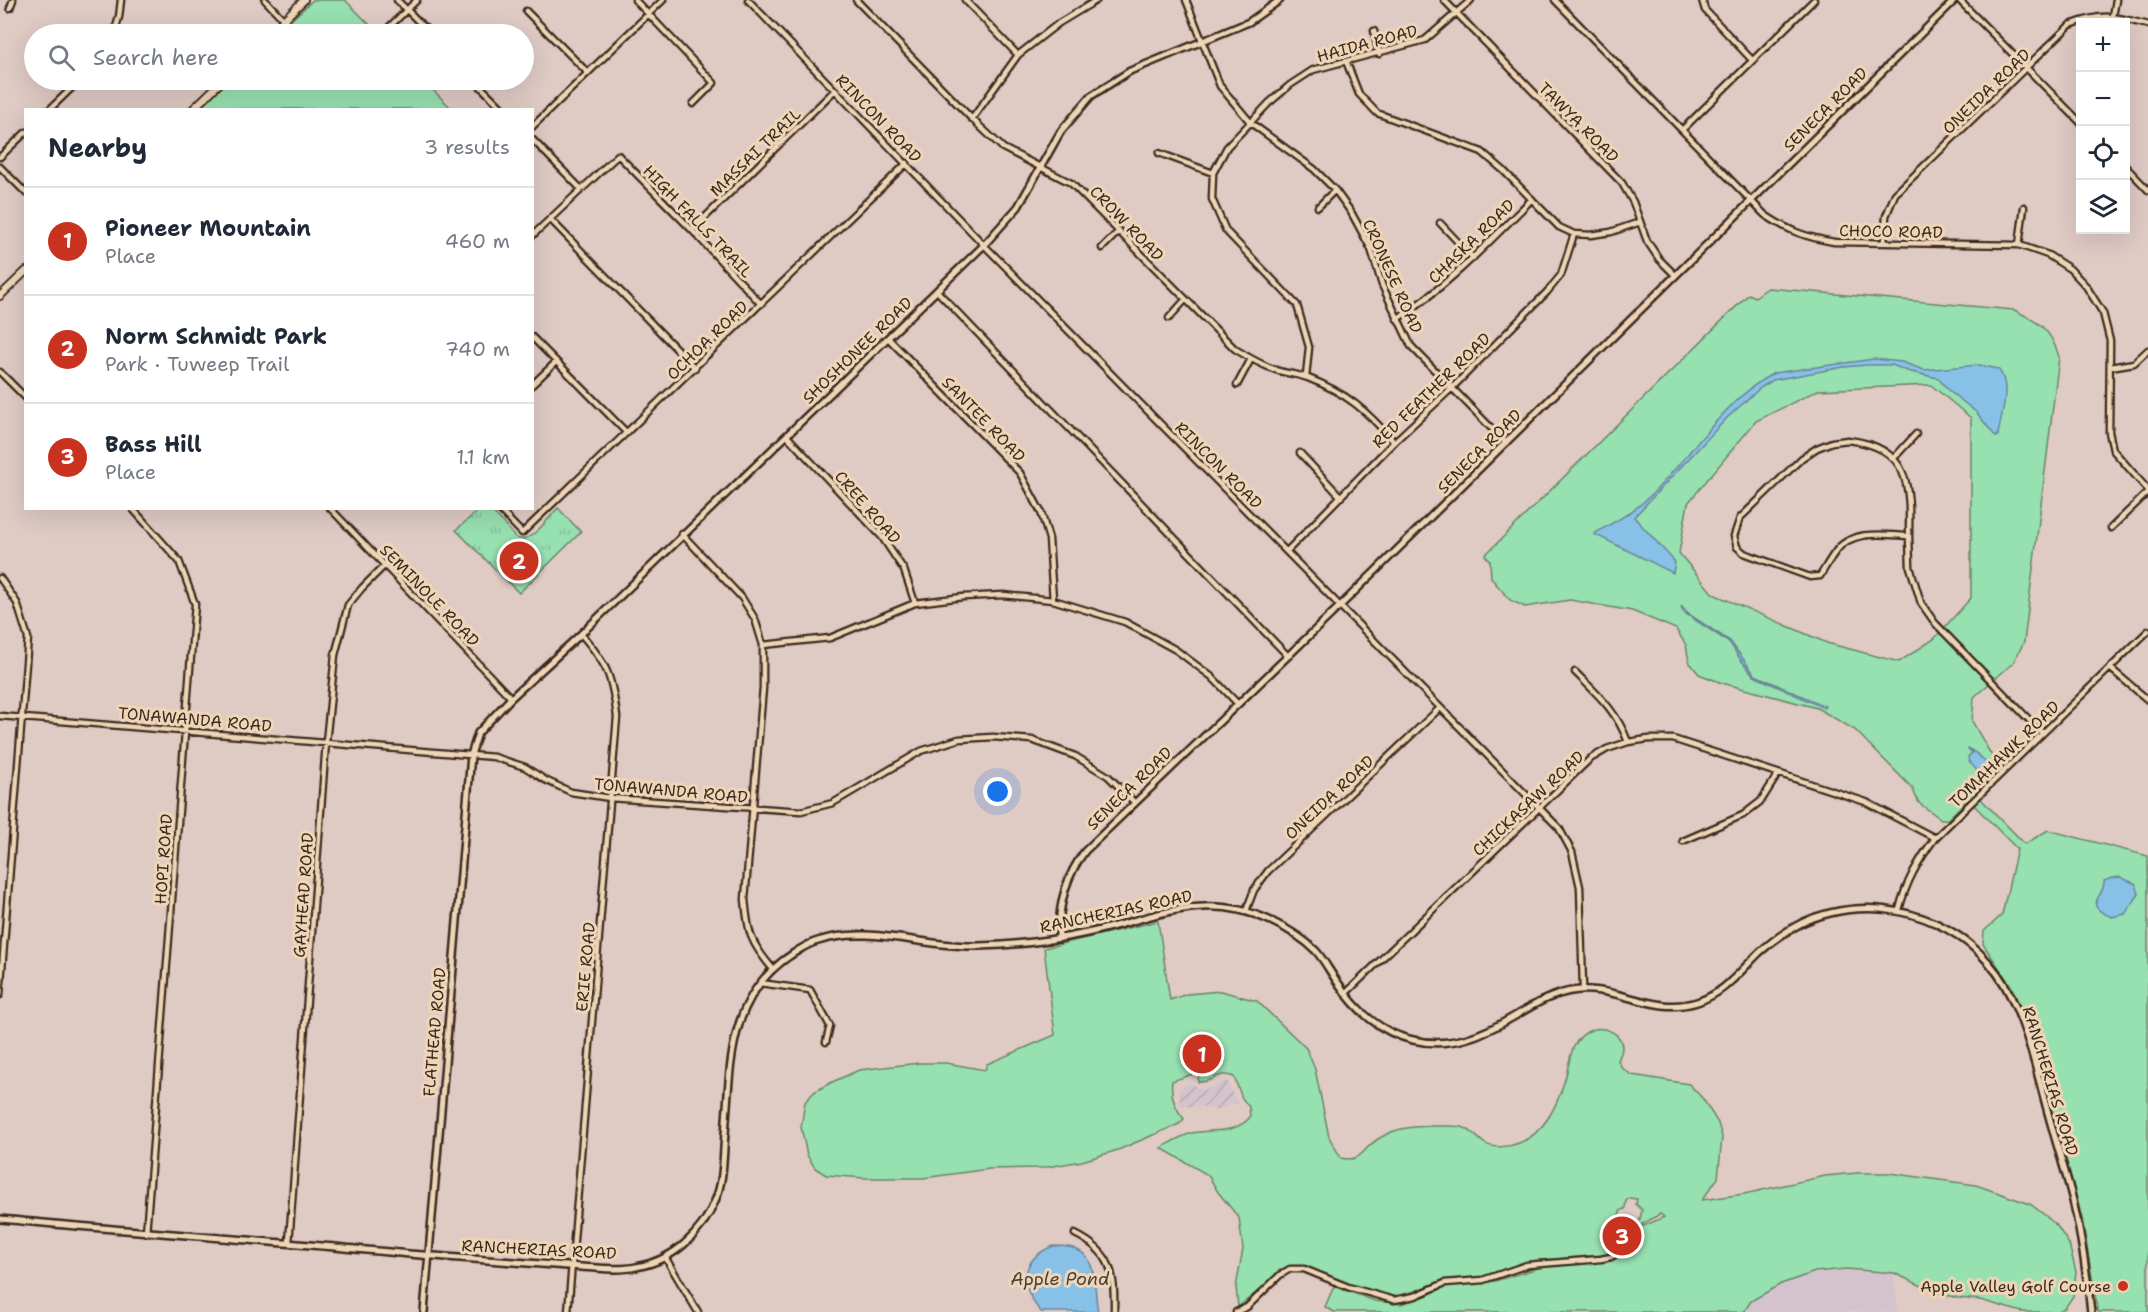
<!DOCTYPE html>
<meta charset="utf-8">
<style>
:root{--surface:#fff;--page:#f6f6f7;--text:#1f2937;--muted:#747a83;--line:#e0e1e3;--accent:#c8321e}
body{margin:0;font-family:"Shantell Sans",sans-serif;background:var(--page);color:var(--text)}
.controls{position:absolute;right:18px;top:18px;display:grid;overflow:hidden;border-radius:0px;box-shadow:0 6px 24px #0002}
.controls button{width:54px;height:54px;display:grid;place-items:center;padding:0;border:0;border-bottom:2px solid var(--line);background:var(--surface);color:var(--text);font:30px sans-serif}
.you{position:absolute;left:998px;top:792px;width:21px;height:21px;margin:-15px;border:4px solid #fff;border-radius:50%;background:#1a73e8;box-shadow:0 0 0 9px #1a73e833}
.badge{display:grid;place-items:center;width:39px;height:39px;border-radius:50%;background:var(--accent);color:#fff;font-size:20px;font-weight:700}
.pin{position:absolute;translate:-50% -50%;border:3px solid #fff;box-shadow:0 2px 6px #0006}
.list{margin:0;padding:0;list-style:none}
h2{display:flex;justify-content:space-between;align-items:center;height:78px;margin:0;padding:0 24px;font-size:26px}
h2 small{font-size:20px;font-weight:400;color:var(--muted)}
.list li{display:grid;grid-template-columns:39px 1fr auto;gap:18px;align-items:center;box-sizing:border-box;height:108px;padding:0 24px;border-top:2px solid var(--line)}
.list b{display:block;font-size:22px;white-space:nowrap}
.list p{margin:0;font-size:20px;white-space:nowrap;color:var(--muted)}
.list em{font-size:20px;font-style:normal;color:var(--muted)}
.icon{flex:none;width:33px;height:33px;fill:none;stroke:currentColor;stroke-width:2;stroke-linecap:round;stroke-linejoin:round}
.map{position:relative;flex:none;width:2148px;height:1312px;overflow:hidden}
.search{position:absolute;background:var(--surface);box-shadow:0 6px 24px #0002;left:24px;top:24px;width:510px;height:66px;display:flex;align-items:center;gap:15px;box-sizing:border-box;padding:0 21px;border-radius:33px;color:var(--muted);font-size:22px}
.panel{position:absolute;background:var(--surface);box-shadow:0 6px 24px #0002;left:24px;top:108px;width:510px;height:402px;border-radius:0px}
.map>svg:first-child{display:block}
</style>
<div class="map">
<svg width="2148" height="1312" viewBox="0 0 2148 1312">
<defs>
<pattern id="industrial-furrows" width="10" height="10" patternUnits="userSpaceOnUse" patternTransform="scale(1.5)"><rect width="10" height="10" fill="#d4c3cd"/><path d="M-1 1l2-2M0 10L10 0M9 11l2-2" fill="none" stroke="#b7a8b0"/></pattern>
<pattern id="park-tufts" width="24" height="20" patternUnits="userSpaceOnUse" patternTransform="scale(1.5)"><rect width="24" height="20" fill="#97e0b0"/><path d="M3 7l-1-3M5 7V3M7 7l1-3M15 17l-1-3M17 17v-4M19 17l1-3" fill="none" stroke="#83c097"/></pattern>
</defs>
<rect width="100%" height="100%" fill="#dfcac4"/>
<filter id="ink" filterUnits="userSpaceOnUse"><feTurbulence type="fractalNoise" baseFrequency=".0167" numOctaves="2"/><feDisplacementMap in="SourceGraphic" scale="12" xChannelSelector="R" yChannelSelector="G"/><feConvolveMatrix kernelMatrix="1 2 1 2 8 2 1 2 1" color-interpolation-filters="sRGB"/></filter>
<g filter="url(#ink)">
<path fill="#d4c3cd" d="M1845 1270 1894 1273 1898 1312H1744L1751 1301 1780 1285 1812 1273Z"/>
<path fill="url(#industrial-furrows)" d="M1227 1081 1237 1103 1217 1110 1207 1107 1180 1106 1179 1092 1184 1085 1190 1084 1204 1090Z"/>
<path fill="#97e0b0" stroke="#698567" stroke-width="1.5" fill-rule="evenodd" d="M313 0H345L379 34H276Z
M229 80H423L452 109H198Z
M1768 288 2014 310C2039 322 2051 329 2059 357L2024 642 2013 663 1974 697 1972 721 1998 767 1975 793 2025 844 2048 830 2148 856V1312H2098L2082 1218 2029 1030 2012 987 1983 944 1984 931 2002 915 2017 849 1968 799 1948 819H1941L1919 803 1912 788 1855 730 1817 708 1722 683 1699 674 1689 662 1686 645 1676 629 1632 611 1570 600 1525 607 1510 600 1491 578 1490 561 1485 555 1749 294 1755 297ZM1931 385 1971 418V598L1934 639 1899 662 1827 643 1713 594 1679 553 1688 503 1756 421 1818 390Z
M1158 921 1170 1000 1187 994 1221 991 1257 1001 1306 1048 1315 1069 1329 1137 1341 1158C1362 1163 1362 1149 1378 1139 1386 1134 1397 1129 1407 1128 1418 1126 1452 1125 1462 1127 1472 1130 1476 1137 1484 1143 1493 1149 1509 1147 1519 1143 1544 1134 1558 1104 1565 1079 1570 1062 1570 1042 1587 1032 1600 1024 1622 1031 1622 1048 1622 1052 1619 1057 1618 1061L1622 1068 1632 1075 1689 1084 1703 1099 1718 1123 1722 1137 1718 1178 1702 1200 1744 1194 1825 1176 1857 1173H1889L1976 1185 2030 1204 2046 1216 2057 1226 2069 1244 2076 1272 2073 1296 2065 1308 2057 1312H2022L1980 1300 1958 1298 1935 1292 1894 1273 1846 1269 1815 1272 1781 1284 1751 1301 1744 1312H1334L1325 1307 1334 1286 1375 1301 1401 1304 1426 1296 1446 1286 1495 1281 1538 1268 1615 1259C1623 1255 1627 1253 1625 1244L1639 1228 1664 1217 1660 1214 1638 1227 1642 1210 1636 1204 1637 1199 1629 1198 1626 1201 1625 1209 1621 1210 1618 1218 1611 1225 1610 1236 1619 1249 1613 1253 1606 1255 1530 1261 1484 1277 1448 1279 1395 1298 1358 1289 1300 1266H1288L1280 1270 1263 1287 1238 1307 1236 1287 1243 1249 1239 1218 1218 1192 1208 1175 1161 1148C1171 1142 1181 1136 1192 1133 1211 1129 1237 1134 1250 1117L1249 1107 1242 1098 1234 1077C1217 1070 1215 1083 1198 1082L1199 1072 1172 1081C1170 1096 1175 1108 1184 1119L1179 1124 1118 1150 1082 1161 1041 1168 989 1169 923 1178H864L826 1175 815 1168 807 1155 801 1127 805 1102 814 1092 830 1083 859 1070 919 1063H946L985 1070 987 1064 1055 1035 1044 948Z"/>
<path fill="url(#park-tufts)" stroke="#698567" stroke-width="1.5" d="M558 508 581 532 519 593 456 530 480 509H489C495 514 501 520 506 526 509 529 511 534 515 537 529 547 548 518 558 508Z"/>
<path fill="#88c1e7" stroke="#698597" stroke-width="1.5" d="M1874 359 1902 362 1924 370 1979 365 1998 369C2013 386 2000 416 1998 436L1996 437 1976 412 1948 390 1938 378 1907 371 1892 365H1867L1844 367 1773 380 1760 388 1727 418 1634 517 1675 562 1673 573 1594 534C1614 522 1634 512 1651 495 1689 458 1726 398 1774 373Z
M1681 606 1687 613 1730 641 1755 675 1825 706 1824 708 1754 676 1740 659 1730 643 1683 612Z
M1967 748C1977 753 1986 759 1989 770L1980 780 1977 778 1976 769 1969 762 1968 757 1972 753Z
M2120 877 2136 884 2139 894 2125 914 2112 917C2080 905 2105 898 2104 881L2112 878Z
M1053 1246C1101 1244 1092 1279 1098 1312H1041C1019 1286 1019 1260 1053 1246Z"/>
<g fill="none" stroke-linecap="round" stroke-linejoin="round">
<g stroke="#3b2a1e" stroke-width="9">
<path id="minor" d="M265 0 284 20
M397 0 431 34
M635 0 714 83 693 104
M748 0 984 245 1559 828 1572 852 1580 887 1583 988
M856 0 972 119 1003 148 1071 183 1235 349C1248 357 1261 365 1276 370 1287 374 1298 374 1308 378 1347 393 1367 411 1394 442
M965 0 1018 55
M1186 0 1220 86 1251 123 1314 169 1335 190 1351 212 1371 249 1382 285 1411 346 1506 443
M1444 0 1622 183 1633 202 1647 241 1659 259 1675 275
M1555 0 1765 215C1789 231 1805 237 1834 242L2019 245 2048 255 2070 269 2086 286 2103 313 2110 341 2109 432 2113 450 2148 490
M1702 0 1705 10 1752 60
M1959 0 2080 122
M10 8 13 0
M526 11 588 73
M2113 16 2116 0
M1374 31 1379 54
M114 34 119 17 121 0
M382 34 417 0
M1346 61 1359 94 1377 113 1482 152 1503 170 1559 227 1574 234 1591 235 1611 232 1640 222
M474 80 504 110
M49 110 80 80
M972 119 1018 55 1059 23 1097 0
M532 127 663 0
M1682 130 1814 0
M532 139 581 189
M1159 153 1213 173
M0 157 26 132
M0 167 26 193
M2126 167 2148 190
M1318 207 1335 190
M550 219 695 368
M1440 223 1473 258
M692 230 835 90
M532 236 618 155 692 230 761 304
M1884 242 1886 216 1895 194 2070 25C2104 12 2114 16 2148 25
M2019 245 2024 207
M1102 248 1119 231
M937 291 1288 656
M1169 318 1185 300
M1397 319C1448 286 1489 242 1532 199
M532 337 627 433
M888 338 1020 473 1041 512 1049 539 1053 600
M2110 367 2134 363 2148 350
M0 372 26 398
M1306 377 1309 347 1297 305 1226 231 1212 199 1213 173 1227 147 1269 103 1290 85 1313 70 1425 40 1471 0
M532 385 556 362
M1237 385 1251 359
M787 436 882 537 904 570 915 603
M1848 440C1910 447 1910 485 1909 536 1885 535 1852 529 1836 551 1830 559 1825 568 1820 576L1810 577 1744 553 1737 547 1734 536 1740 518 1802 458 1817 448 1832 442Z
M1300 453 1341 497
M1894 458 1916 434
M132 508 179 561 195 604 146 1233
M330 508 511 698
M498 508 522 533 907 163
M2111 528 2148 492
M682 534 742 598 755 619 763 645V688L745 899C748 933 750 942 772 968
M1909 536 1910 567 1921 603 1935 623 2042 733
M1287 551 1394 442 1452 388 1547 292 1561 275 1574 234
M0 578 17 603 28 638 0 995
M763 645 830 638 915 603 963 597 1003 595 1053 600 1125 622 1176 650 1212 677 1238 704
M2110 668 2148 700
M1575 672C1598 695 1616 710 1628 742
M0 716 494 757 525 767 545 780 571 792 610 798 801 811 833 803 921 751 959 739 993 737 1032 740 1075 756 1108 776 1134 802
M1683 841 1743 815 1761 801 1778 774
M1899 910C1906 882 1918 861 1935 838L2148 631
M1246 911 1254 890 1268 871 1440 708
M760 983 810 990 830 1026 826 1042
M1345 994 1590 759 1607 749 1628 742 1649 739H1673L1866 802 1935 838
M1075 1234C1112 1252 1115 1273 1114 1312
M289 1243 326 742 335 655 348 605 362 588 385 565
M665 1257 698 1312
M568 1312 617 717C612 677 608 665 581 634
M1236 1312 1247 1307 1280 1275 1290 1269H1304L1348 1287 1394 1300 1415 1296 1445 1283 1483 1280 1527 1265 1601 1259 1611 1257 1622 1250 1613 1235 1614 1226 1620 1223"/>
</g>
<g stroke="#3b2a1e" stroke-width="10">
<path id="tertiary" d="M1059 939C1058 906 1065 877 1085 851L1340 606 1955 0
M0 1219C95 1228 189 1235 284 1243 343 1247 401 1254 460 1258 500 1261 541 1264 581 1267 599 1268 619 1271 636 1267 672 1261 702 1234 715 1201 724 1181 723 1155 725 1134 731 1063 727 995 794 953 804 947 807 944 818 941 870 924 925 948 979 946 1015 945 1051 941 1087 933 1151 919 1205 889 1271 921 1286 928 1304 939 1316 951 1325 961 1331 974 1339 984 1356 1010 1381 1033 1413 1040 1451 1049 1483 1035 1515 1016 1527 1009 1539 1001 1551 997 1563 992 1578 989 1591 990 1628 992 1658 1014 1697 1002 1725 993 1739 972 1760 952 1780 934 1803 919 1830 913 1902 896 1979 929 2011 997 2031 1038 2039 1083 2052 1127 2059 1153 2068 1179 2074 1205 2082 1240 2087 1276 2091 1312
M424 1312 471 755 478 733 511 698 581 634 984 245 1018 207 1061 131 1091 96 1130 71 1249 22 1280 0"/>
</g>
<g stroke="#3b2a1e" stroke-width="10">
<path id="secondary" d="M269 34 304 0
M192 110 223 80
M0 296 26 271"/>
</g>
<use href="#minor" stroke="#efd5b7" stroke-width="4.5"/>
<use href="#tertiary" stroke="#efd5b7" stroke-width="5"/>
<use href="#secondary" stroke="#efd5b7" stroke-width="6"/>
</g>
</g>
<circle fill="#c8321e" stroke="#efd5b7" stroke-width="2" cx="2123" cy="1286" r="6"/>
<g text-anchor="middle" stroke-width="6" stroke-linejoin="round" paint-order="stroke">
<g font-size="16" fill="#3b2a1e" stroke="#efd5b7">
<text transform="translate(1367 43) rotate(-15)" y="6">HAIDA ROAD</text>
<text transform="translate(1986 91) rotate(-44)" y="6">ONEIDA ROAD</text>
<text transform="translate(1825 109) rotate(-45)" y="6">SENECA ROAD</text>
<text transform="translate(879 118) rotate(46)" y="6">RINCON ROAD</text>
<text transform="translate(1579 122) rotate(45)" y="6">TAWYA ROAD</text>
<text transform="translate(755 152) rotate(-44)" y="6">MASSAI TRAIL</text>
<text transform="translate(698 221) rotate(46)" y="6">HIGH FALLS TRAIL</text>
<text transform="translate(1127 223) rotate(46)" y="6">CROW ROAD</text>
<text transform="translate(1891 231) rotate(1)" y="6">CHOCO ROAD</text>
<text transform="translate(1471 241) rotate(-44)" y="6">CHASKA ROAD</text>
<text transform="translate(1393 276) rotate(66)" y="6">CRONESE ROAD</text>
<text transform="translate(707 340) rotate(-44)" y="6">OCHOA ROAD</text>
<text transform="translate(857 350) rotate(-44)" y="6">SHOSHONEE ROAD</text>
<text transform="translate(1431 390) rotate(-44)" y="6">RED FEATHER ROAD</text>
<text transform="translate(984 419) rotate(46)" y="6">SANTEE ROAD</text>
<text transform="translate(1479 451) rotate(-45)" y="6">SENECA ROAD</text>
<text transform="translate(1219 465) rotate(45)" y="6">RINCON ROAD</text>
<text transform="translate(868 507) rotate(49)" y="6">CREE ROAD</text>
<text transform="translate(430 595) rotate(46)" y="6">SEMINOLE ROAD</text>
<text transform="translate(195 719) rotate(5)" y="6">TONAWANDA ROAD</text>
<text transform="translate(2004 754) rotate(-44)" y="6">TOMAHAWK ROAD</text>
<text transform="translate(1129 788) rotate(-44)" y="6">SENECA ROAD</text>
<text transform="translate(671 790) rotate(5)" y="6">TONAWANDA ROAD</text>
<text transform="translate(1329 797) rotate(-43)" y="6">ONEIDA ROAD</text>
<text transform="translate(1528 803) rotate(-43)" y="6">CHICKASAW ROAD</text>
<text transform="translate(163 859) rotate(-86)" y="6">HOPI ROAD</text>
<text transform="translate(303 895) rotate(-86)" y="6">GAYHEAD ROAD</text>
<text transform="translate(1116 911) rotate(-12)" y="6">RANCHERIAS ROAD</text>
<text transform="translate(585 967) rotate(-85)" y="6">ERIE ROAD</text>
<text transform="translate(434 1032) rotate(-85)" y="6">FLATHEAD ROAD</text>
<text transform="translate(2051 1081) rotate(73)" y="6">RANCHERIAS ROAD</text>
<text transform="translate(539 1249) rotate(3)" y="6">RANCHERIAS ROAD</text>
</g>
<g font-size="16" fill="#3b2a1e" stroke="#efd5b7" text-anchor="end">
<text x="2111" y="1292">Apple Valley Golf Course</text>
</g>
<g font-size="18" font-style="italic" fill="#47413c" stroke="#efd5b7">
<text x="1060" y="1285">Apple Pond</text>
</g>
</g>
</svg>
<div class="controls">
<button>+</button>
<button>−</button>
<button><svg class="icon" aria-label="locate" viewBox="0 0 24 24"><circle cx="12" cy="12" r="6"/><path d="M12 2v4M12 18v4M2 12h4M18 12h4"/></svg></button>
<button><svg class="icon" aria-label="layers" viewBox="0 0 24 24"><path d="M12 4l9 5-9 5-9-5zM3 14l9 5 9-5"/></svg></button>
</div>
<div class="you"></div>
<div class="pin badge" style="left:1202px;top:1054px">1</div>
<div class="pin badge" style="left:519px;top:561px">2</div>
<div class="pin badge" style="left:1622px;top:1236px">3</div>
<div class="search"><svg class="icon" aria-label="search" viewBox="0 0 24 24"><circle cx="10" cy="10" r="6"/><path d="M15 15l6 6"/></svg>Search here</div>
<section class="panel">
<h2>Nearby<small>3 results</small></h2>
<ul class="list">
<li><span class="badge">1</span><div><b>Pioneer Mountain</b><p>Place</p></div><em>460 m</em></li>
<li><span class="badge">2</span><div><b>Norm Schmidt Park</b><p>Park · Tuweep Trail</p></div><em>740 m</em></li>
<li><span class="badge">3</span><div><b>Bass Hill</b><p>Place</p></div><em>1.1 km</em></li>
</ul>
</section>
</div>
